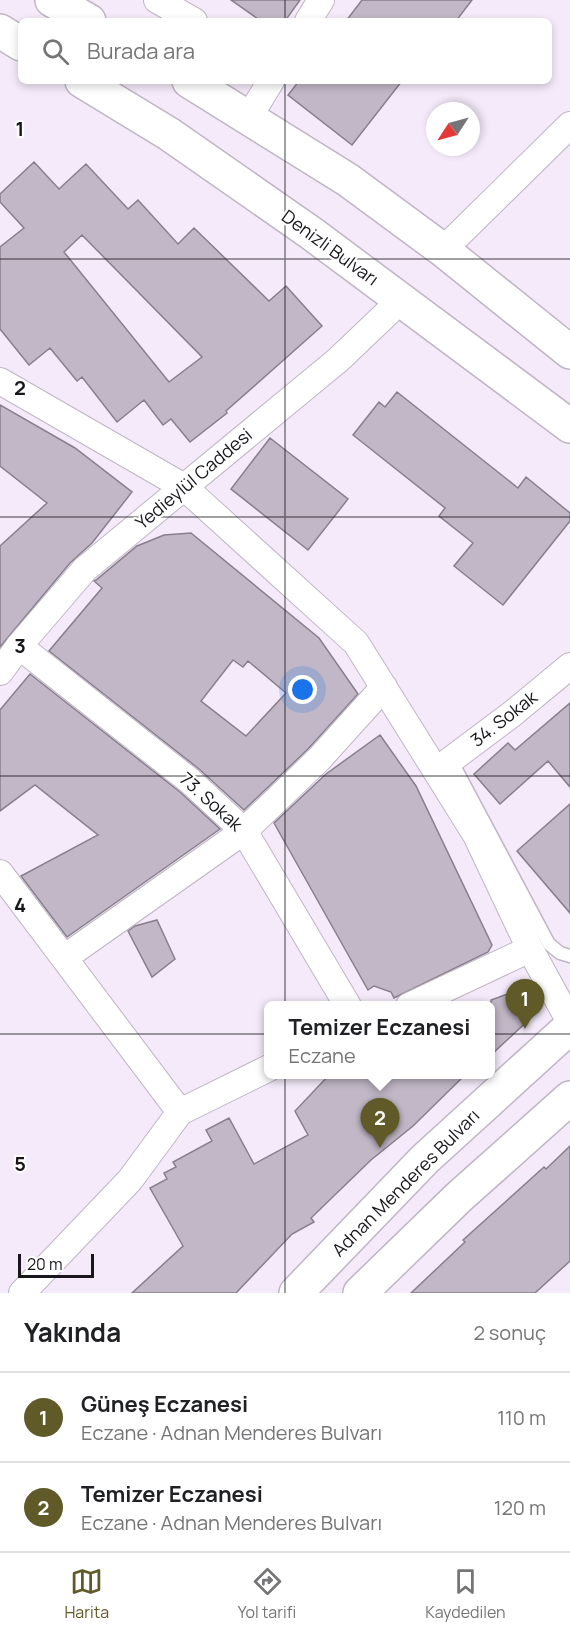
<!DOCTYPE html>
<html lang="tr">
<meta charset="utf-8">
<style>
:root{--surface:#fff;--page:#f2f2f2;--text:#202124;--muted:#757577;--line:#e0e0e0;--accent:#5f5a27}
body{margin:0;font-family:Manrope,sans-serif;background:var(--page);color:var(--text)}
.compass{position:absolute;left:426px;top:102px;width:54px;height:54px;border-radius:50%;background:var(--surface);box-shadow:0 3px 9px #0003;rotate:234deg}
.scale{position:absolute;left:18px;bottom:15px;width:76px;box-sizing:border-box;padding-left:6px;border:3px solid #19161b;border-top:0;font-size:16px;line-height:21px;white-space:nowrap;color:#19161b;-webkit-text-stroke:4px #fff;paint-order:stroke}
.you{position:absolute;left:303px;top:690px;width:21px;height:21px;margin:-15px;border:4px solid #fff;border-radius:50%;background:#1a73e8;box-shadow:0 0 0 9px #1a73e833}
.badge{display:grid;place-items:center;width:39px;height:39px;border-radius:50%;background:var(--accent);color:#fff;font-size:20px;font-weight:700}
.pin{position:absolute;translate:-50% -50px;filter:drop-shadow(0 2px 3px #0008)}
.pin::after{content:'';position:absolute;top:32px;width:21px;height:18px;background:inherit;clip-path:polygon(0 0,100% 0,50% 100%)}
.popup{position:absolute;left:264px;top:1001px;width:231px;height:78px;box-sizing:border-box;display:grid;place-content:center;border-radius:9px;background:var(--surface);filter:drop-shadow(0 2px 4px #0005);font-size:20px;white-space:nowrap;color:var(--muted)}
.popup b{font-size:22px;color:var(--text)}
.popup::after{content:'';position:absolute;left:50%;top:100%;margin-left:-12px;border:12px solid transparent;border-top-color:var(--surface)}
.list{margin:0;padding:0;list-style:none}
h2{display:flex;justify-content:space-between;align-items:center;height:78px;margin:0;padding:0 24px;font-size:26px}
h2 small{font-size:20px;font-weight:400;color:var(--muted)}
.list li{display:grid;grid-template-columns:39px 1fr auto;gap:18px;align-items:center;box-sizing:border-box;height:90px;padding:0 24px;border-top:2px solid var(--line)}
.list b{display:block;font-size:22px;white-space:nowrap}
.list p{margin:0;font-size:20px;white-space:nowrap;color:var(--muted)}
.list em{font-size:20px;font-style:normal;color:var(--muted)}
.icon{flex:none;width:33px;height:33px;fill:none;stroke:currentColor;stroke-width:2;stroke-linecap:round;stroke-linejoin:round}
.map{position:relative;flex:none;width:570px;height:1293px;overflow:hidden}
.search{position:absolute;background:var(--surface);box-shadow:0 3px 9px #0003;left:18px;right:18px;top:18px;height:66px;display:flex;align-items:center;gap:15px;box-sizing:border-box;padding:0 21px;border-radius:9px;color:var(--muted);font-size:22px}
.sheet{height:258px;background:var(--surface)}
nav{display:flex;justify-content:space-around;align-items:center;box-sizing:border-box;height:84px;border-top:2px solid var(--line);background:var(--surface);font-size:16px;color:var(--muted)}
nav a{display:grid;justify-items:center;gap:3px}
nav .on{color:var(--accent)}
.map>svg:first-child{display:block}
</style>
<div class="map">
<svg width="570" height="1293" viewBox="0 0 570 1293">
<rect width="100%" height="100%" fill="#f4eafa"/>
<path fill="#c1b7c6" stroke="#887f8d" stroke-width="1.5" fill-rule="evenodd" d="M231 0H300L285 21H261Z
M362 0H472L456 21H346Z
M299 81H402L352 145 288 95Z
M34 162 59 189 86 164 128 209 138 200 178 244 194 228 269 301 286 286 322 326 226 411 227 413 190 442 171 419 163 425 144 400 117 422 82 377 77 381 50 348 29 365 0 329V247L24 228 0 202V194ZM82 235 202 357 169 382 64 252Z
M397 392 518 488 526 477 570 513V521L503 605 454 566 473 543 439 516 445 508 353 435 379 402 385 407Z
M0 405 75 448 132 492 92 543 70 563 0 647V546L47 503 0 466Z
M270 438 348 499 308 550 231 489Z
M191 533 319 638 358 694 308 749 244 810 199 769 49 651 102 588 94 581 96 580 137 546 164 535ZM233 660 243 667 248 661 286 693 246 736 201 701Z
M30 674 180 792 220 829 67 937 21 876 98 835 35 785 0 811V710Z
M570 703V787L548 761 500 804 474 774 508 743 515 750Z
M380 735 416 786 492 945 488 952 394 998 391 992 374 986 368 990 274 823 326 774Z
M570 804V913L517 851Z
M157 920 175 959 152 977 128 931 135 926Z
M513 992 534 1015 491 1055V1000Z
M330 1074H466L413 1126 371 1160 311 1218 314 1222 292 1234 236 1293H132L183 1246 150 1188 167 1179 164 1173 176 1167 173 1162 212 1141 206 1130 229 1118 254 1164 308 1135 295 1111Z
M570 1146V1261L535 1293H411L465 1242 463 1240 544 1167 546 1169Z"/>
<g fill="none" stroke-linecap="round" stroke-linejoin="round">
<g stroke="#bfb5c4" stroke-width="15">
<path id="lane" d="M451 760 549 944 560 953 570 956"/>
</g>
<g stroke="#bfb5c4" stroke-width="28">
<path id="street" d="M157 0 194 21
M308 21 321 0
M249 117 271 81
M443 250 570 125
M0 381 184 487 356 643 476 835 530 949 570 1022
M19 646 190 781 244 831 348 1006
M0 672 19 646 85 569 338 360 401 300
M436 771 512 714 570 666
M0 873 180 1112
M64 958 244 831 319 759 384 687
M409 1006 530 949
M22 1293 130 1180 180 1112 269 1068"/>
</g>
<g stroke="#bfb5c4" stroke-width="36">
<path id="primary" d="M296 1293 425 1159 570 1027
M360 1293 459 1197 570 1098"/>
</g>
<g stroke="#bfb5c4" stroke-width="36">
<path id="highway" d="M52 0 89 21
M0 31 21 44
M82 81 169 134 311 233 570 426
M189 81 348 180 443 250 570 352"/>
</g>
<use href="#lane" stroke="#fff" stroke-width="12"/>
<use href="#street" stroke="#fff" stroke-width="26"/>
<use href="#primary" stroke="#fff" stroke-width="33"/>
<use href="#highway" stroke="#fff" stroke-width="33"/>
</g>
<path fill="none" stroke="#19161b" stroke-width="1.5" stroke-opacity="0.55" d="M285 0V21M285 81V1293M0 259H570M0 517H570M0 776H570M0 1034H570"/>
<g text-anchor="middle" stroke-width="4.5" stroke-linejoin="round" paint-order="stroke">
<g font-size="18" fill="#19161b" stroke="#fff">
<text transform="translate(330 248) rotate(36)" y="6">Denizli Bulvarı</text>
<text transform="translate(194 479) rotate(-40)" y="6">Yedieylül Caddesi</text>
<text transform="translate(504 719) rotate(-38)" y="6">34. Sokak</text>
<text transform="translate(211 802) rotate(42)" y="6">73. Sokak</text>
<text transform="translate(406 1183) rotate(-45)" y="6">Adnan Menderes Bulvarı</text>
</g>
</g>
<g font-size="20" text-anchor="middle" font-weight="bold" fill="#19161b" stroke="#fff" stroke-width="4.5" stroke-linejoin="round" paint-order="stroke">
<text x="20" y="136">1</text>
<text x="20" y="395">2</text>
<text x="20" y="653">3</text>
<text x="20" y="912">4</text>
<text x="20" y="1171">5</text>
</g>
</svg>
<svg class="compass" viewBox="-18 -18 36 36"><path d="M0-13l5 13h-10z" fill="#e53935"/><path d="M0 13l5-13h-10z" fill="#757577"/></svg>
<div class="scale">20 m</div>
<div class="you"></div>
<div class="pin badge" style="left:525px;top:1029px">1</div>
<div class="pin badge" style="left:380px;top:1148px">2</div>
<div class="popup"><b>Temizer Eczanesi</b>Eczane</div>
<div class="search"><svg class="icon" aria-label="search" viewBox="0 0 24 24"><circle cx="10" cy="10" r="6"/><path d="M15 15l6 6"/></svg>Burada ara</div>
</div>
<section class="sheet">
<h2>Yakında<small>2 sonuç</small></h2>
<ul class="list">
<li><span class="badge">1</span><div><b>Güneş Eczanesi</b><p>Eczane · Adnan Menderes Bulvarı</p></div><em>110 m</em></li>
<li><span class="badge">2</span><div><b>Temizer Eczanesi</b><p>Eczane · Adnan Menderes Bulvarı</p></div><em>120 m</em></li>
</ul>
</section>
<nav>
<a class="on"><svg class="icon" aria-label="map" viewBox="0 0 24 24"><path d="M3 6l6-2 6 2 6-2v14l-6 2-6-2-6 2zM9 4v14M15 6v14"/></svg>Harita</a>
<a><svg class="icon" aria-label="directions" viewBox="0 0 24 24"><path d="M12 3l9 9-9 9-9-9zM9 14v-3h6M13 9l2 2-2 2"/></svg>Yol tarifi</a>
<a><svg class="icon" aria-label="saved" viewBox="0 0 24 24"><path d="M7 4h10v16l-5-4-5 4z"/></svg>Kaydedilen</a>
</nav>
